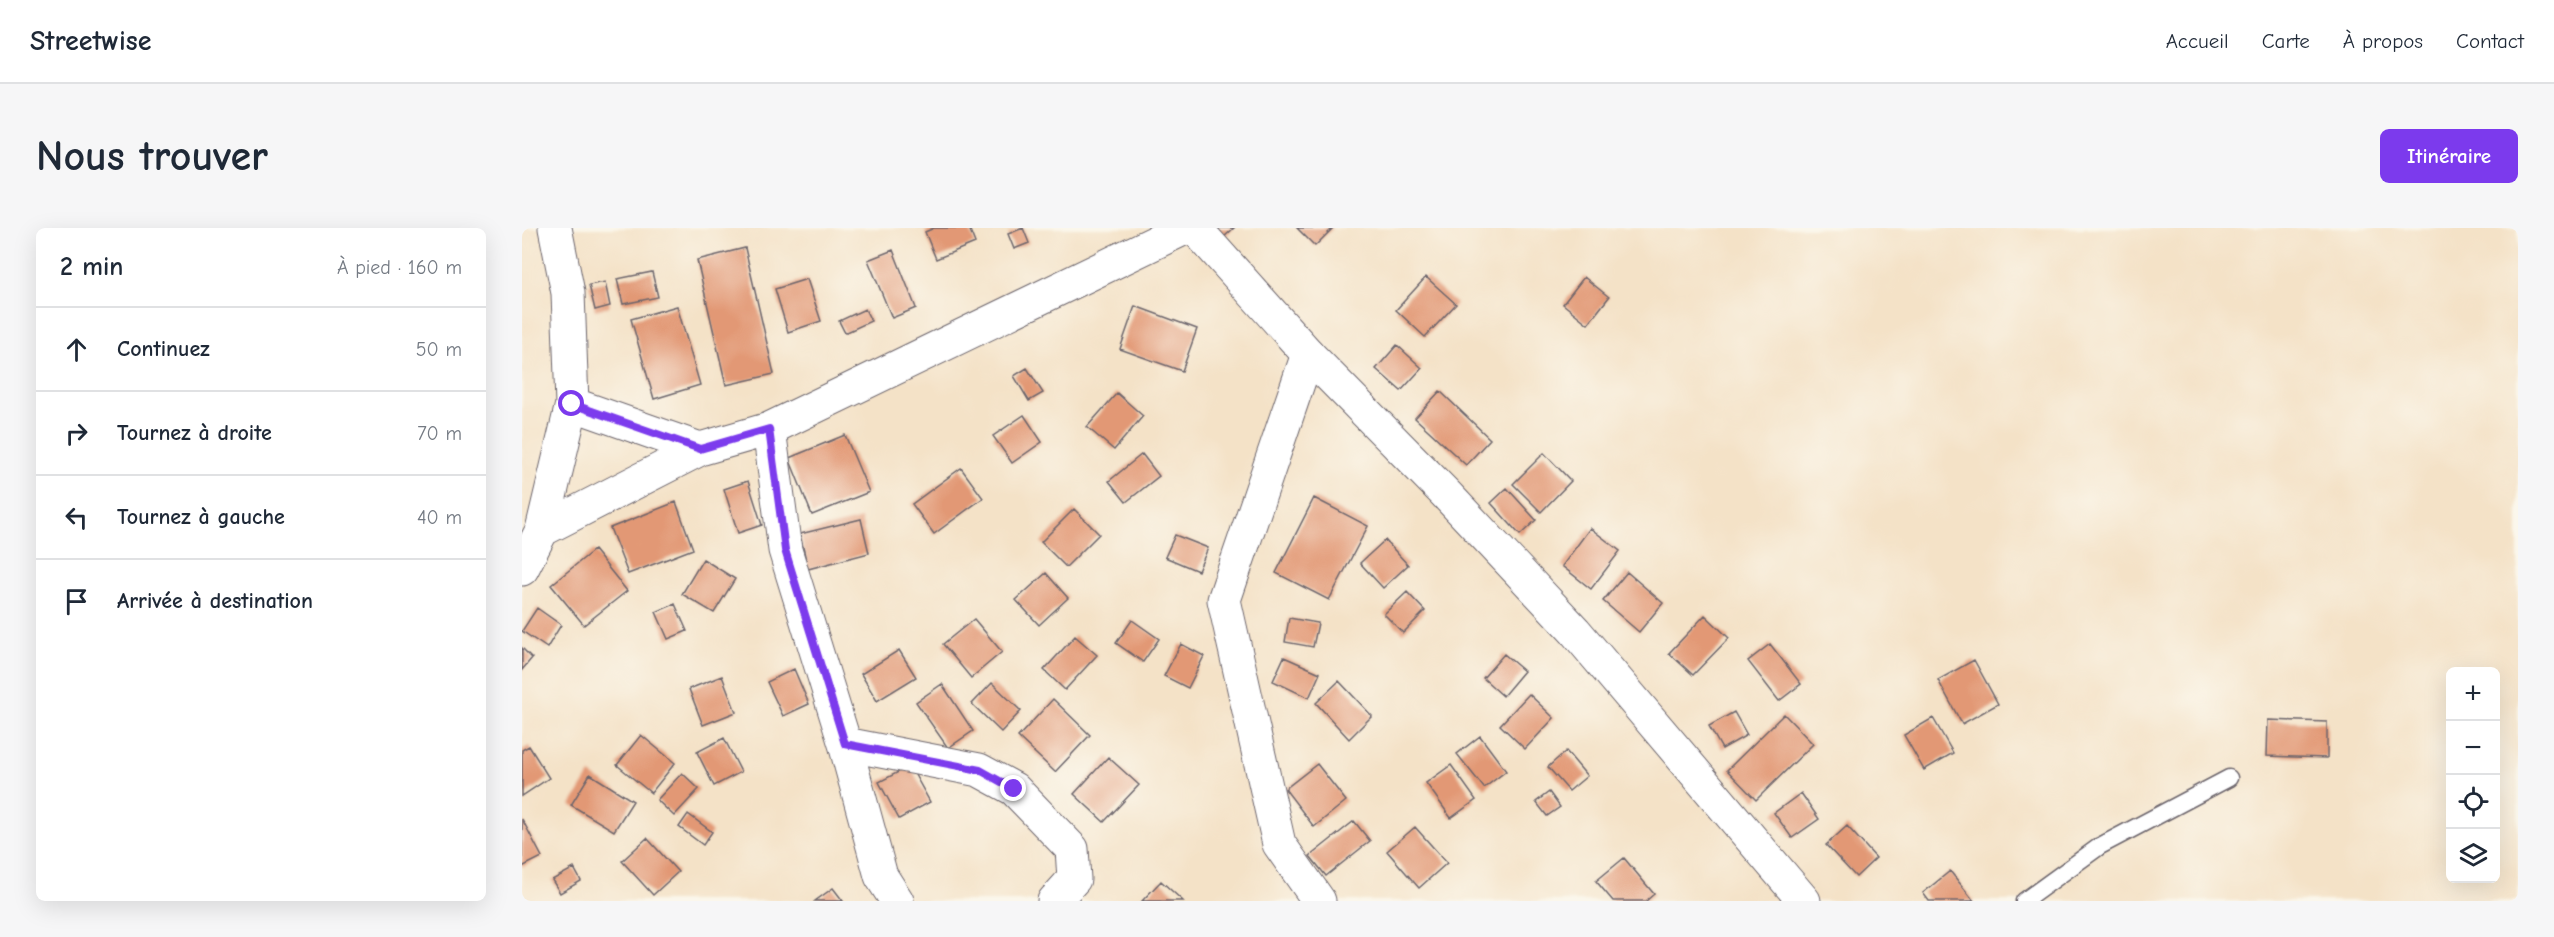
<!DOCTYPE html>
<html lang="fr">
<meta charset="utf-8">
<style>
:root{--surface:#fff;--page:#f6f6f7;--text:#1f2937;--muted:#747a83;--line:#e0e1e3;--accent:#7c3aed}
body{margin:0;font-family:"Comic Neue",sans-serif;background:var(--page);color:var(--text)}
.controls{position:absolute;right:18px;bottom:18px;display:grid;overflow:hidden;border-radius:9px;box-shadow:0 6px 24px #0002}
.controls button{width:54px;height:54px;display:grid;place-items:center;padding:0;border:0;border-bottom:2px solid var(--line);background:var(--surface);color:var(--text);font:30px sans-serif}
.stop{position:absolute;width:18px;height:18px;margin:-14px;border:4px solid #7c3aed;border-radius:50%;background:#fff}
.stop.end{background:#7c3aed;border-color:#fff;box-shadow:0 2px 6px #0008}
.list{margin:0;padding:0;list-style:none}
h2{display:flex;justify-content:space-between;align-items:center;height:78px;margin:0;padding:0 24px;font-size:26px}
h2 small{font-size:20px;font-weight:400;color:var(--muted)}
.list li{display:grid;grid-template-columns:39px 1fr auto;gap:18px;align-items:center;box-sizing:border-box;height:84px;padding:0 24px;border-top:2px solid var(--line)}
.list b{display:block;font-size:22px;white-space:nowrap}
.list em{font-size:20px;font-style:normal;color:var(--muted)}
.icon{flex:none;width:33px;height:33px;fill:none;stroke:currentColor;stroke-width:2;stroke-linecap:round;stroke-linejoin:round}
.map{position:relative;flex:none;width:1996px;height:673px;overflow:hidden;border-radius:9px}
header{display:flex;align-items:center;gap:36px;box-sizing:border-box;height:84px;padding:0 30px;background:var(--surface);border-bottom:2px solid var(--line)}
header strong{font-size:28px}
nav{display:flex;gap:33px;margin-inline-start:auto;font-size:21px}
.intro{display:flex;align-items:center;justify-content:space-between;box-sizing:border-box;height:144px;padding:0 36px}
h1{margin:0;font-size:42px}
.button{padding:15px 27px;border-radius:9px;background:var(--accent);color:#fff;font-size:21px;font-weight:700}
main{display:flex;gap:36px;padding:0 36px}
aside{flex:1;background:var(--surface);border-radius:9px;box-shadow:0 6px 24px #0002}
.map>svg:first-child{display:block}
</style>
<header>
<strong>Streetwise</strong>
<nav><a>Accueil</a><a>Carte</a><a>À propos</a><a>Contact</a></nav>
</header>
<div class="intro"><h1>Nous trouver</h1><a class="button">Itinéraire</a></div>
<main>
<aside>
<h2>2 min<small>À pied · 160 m</small></h2>
<ul class="list">
<li><svg class="icon" aria-label="ahead" viewBox="0 0 24 24"><path d="M12 20V5M6 11l6-6 6 6"/></svg><div><b>Continuez</b></div><em>50 m</em></li>
<li><svg class="icon" aria-label="right" viewBox="0 0 24 24"><path d="M7 20v-9h11M14 6l5 5-5 5"/></svg><div><b>Tournez à droite</b></div><em>70 m</em></li>
<li><svg class="icon" aria-label="left" viewBox="0 0 24 24"><path d="M17 20v-9H6M10 6l-5 5 5 5"/></svg><div><b>Tournez à gauche</b></div><em>40 m</em></li>
<li><svg class="icon" aria-label="arrive" viewBox="0 0 24 24"><path d="M6 21V4h12l-3 4 3 4H6"/></svg><div><b>Arrivée à destination</b></div></li>
</ul>
</aside>
<div class="map">
<svg width="1996" height="673" viewBox="0 0 1996 673">
<rect width="100%" height="100%" fill="#fbf7ec"/>
<filter id="ink" filterUnits="userSpaceOnUse"><feTurbulence type="fractalNoise" baseFrequency=".0167" numOctaves="2"/><feDisplacementMap in="SourceGraphic" scale="12" xChannelSelector="R" yChannelSelector="G"/><feConvolveMatrix kernelMatrix="1 2 1 2 8 2 1 2 1" color-interpolation-filters="sRGB"/></filter>
<filter id="wash" filterUnits="userSpaceOnUse"><feTurbulence type="fractalNoise" baseFrequency=".008" numOctaves="4" result="noise"/><feDisplacementMap in="SourceGraphic" scale="24" xChannelSelector="R" yChannelSelector="G"/><feGaussianBlur stdDeviation="1.35" result="paint"/><feColorMatrix in="noise" values="0 0 0 0 0 0 0 0 0 0 0 0 0 0 0 0 0 1.4 0 .05"/><feComposite in="paint" operator="in"/></filter>
<g filter="url(#wash)">
<rect width="100%" height="100%" fill="#f4e2c7"/>
<g id="blocks">
<path fill="#e29875" d="M412 0H447L453 15 414 31 403 4Z
M501 0 507 15 492 21 486 6Z
M695 0H712L702 9Z
M775 0H811L793 18Z
M223 20 252 146 204 157 175 32Z
M371 22 394 80 370 90 346 32Z
M130 44 136 69 101 76 95 51Z
M904 49 934 76 903 109 874 82Z
M1062 49 1087 69 1066 96 1041 76Z
M285 51 299 93 266 104 253 61Z
M83 54 88 78 73 82 67 57Z
M155 78 178 157 132 171 109 91Z
M613 78 675 101 660 143 598 121Z
M343 81 349 93 323 105 317 93Z
M875 117 900 140 879 163 854 141Z
M505 140 521 165 507 173 492 148Z
M918 163 968 211 944 237 893 190Z
M595 165 621 188 592 222 565 199Z
M502 187 520 214 490 235 471 208Z
M323 207 347 264 290 287 267 230Z
M1022 225 1049 253 1019 284 991 256Z
M620 226 637 248 604 274 587 253Z
M439 240 461 270 412 306 390 276Z
M226 253 240 297 216 305 202 261Z
M985 260 1014 292 998 307 969 275Z
M792 270 846 298 807 372 754 345Z
M154 274 171 321 106 346 88 300Z
M552 281 577 306 544 339 519 314Z
M339 291 347 325 286 341 278 306Z
M1068 300 1098 323 1069 361 1040 338Z
M653 307 686 320 676 343 643 329Z
M863 312 886 337 861 360 838 335Z
M72 322 105 363 62 397 29 357Z
M181 331 213 351 192 385 160 366Z
M1105 344 1141 375 1117 404 1081 373Z
M524 345 546 370 517 397 494 372Z
M885 364 903 383 881 405 862 386Z
M153 376 165 403 146 411 134 384Z
M15 380 39 397 25 420 0 403Z
M1183 387 1207 410 1171 447 1147 425Z
M767 390 796 395 791 419 763 414Z
M452 391 480 424 449 450 421 416Z
M610 392 637 411 621 434 594 415Z
M553 408 575 427 543 462 522 442Z
M659 416 682 428 666 460 642 448Z
M1248 416 1279 456 1257 473 1226 433Z
M0 420 10 430 0 442Z
M377 422 394 449 355 473 339 446Z
M982 426 1002 443 981 468 961 450Z
M762 429 798 445 787 470 751 453Z
M1452 432 1476 476 1440 496 1416 452Z
M272 441 287 476 261 488 245 454Z
M200 448 214 484 181 497 167 461Z
M817 453 850 488 827 511 794 475Z
M470 455 499 483 479 504 450 476Z
M420 456 451 503 426 520 394 474Z
M1007 466 1032 490 1003 521 978 497Z
M531 471 568 507 533 544 496 509Z
M1212 484 1225 507 1200 521 1187 498Z
M1262 486 1291 516 1234 572 1205 542Z
M1411 490 1431 525 1402 542 1382 507Z
M1746 492 1805 494V530L1745 528Z
M119 507 153 535 129 565 95 537Z
M958 508 984 543 962 560 935 526Z
M202 510 219 544 192 558 175 524Z
M7 518 27 550 0 568V522Z
M1044 523 1065 548 1047 563 1026 539Z
M586 529 617 557 582 594 552 566Z
M795 536 824 573 792 599 763 561Z
M929 537 954 572 929 590 904 555Z
M388 538 408 574 377 591 357 554Z
M160 545 177 561 152 588 135 572Z
M68 546 111 573 92 603 49 577Z
M1027 564 1038 579 1025 588 1014 574Z
M1279 565 1297 591 1270 610 1252 585Z
M166 586 190 604 181 617 157 599Z
M0 591 20 629 0 639Z
M832 593 848 613 804 648 788 628Z
M1325 598 1354 630 1334 649 1304 617Z
M893 599 925 635 897 660 865 623Z
M125 610 156 644 131 667 100 633Z
M1102 630 1132 666 1124 673H1091L1074 653Z
M52 640 59 653 38 665 30 652Z
M1428 643 1452 673H1407L1401 665Z
M639 653 661 673H620Z
M311 660 321 673H293Z"/>
</g>
</g>
<g filter="url(#ink)">
<use href="#blocks" fill-opacity="0" stroke="#6c656c" stroke-width="1.5"/>
<g fill="none" stroke-linecap="round" stroke-linejoin="round">
<g stroke="#6c656c" stroke-width="19">
<path id="service" d="M1502 673 1578 618 1707 550"/>
</g>
<g stroke="#6c656c" stroke-width="35">
<path id="minor" d="M786 126 702 372 757 616 797 673
M50 176 178 221
M247 201 263 322 323 516 359 648 375 673
M20 302 178 221 247 201 663 0
M0 341 20 302 50 176 46 65 33 0
M323 516 457 542 492 561 550 621 552 651 532 673"/>
</g>
<g stroke="#6c656c" stroke-width="35">
<path id="tertiary" d="M673 0 786 126 923 265 1053 403 1282 673"/>
</g>
<use href="#service" stroke="#fff" stroke-width="16"/>
<use href="#minor" stroke="#fff" stroke-width="33"/>
<use href="#tertiary" stroke="#fff" stroke-width="33"/>
</g>
</g>
<g fill="none" stroke-linecap="round" stroke-linejoin="round" filter="url(#ink)">
<path stroke="#7c3aed" stroke-width="8" d="M50 176 178 221 247 201 263 322 323 516 458 542 492 561"/>
</g>
</svg>
<div class="controls">
<button>+</button>
<button>−</button>
<button><svg class="icon" aria-label="locate" viewBox="0 0 24 24"><circle cx="12" cy="12" r="6"/><path d="M12 2v4M12 18v4M2 12h4M18 12h4"/></svg></button>
<button><svg class="icon" aria-label="layers" viewBox="0 0 24 24"><path d="M12 4l9 5-9 5-9-5zM3 14l9 5 9-5"/></svg></button>
</div>
<div class="stop" style="left:50px;top:176px"></div>
<div class="stop end" style="left:492px;top:561px"></div>
</div>
</main>
